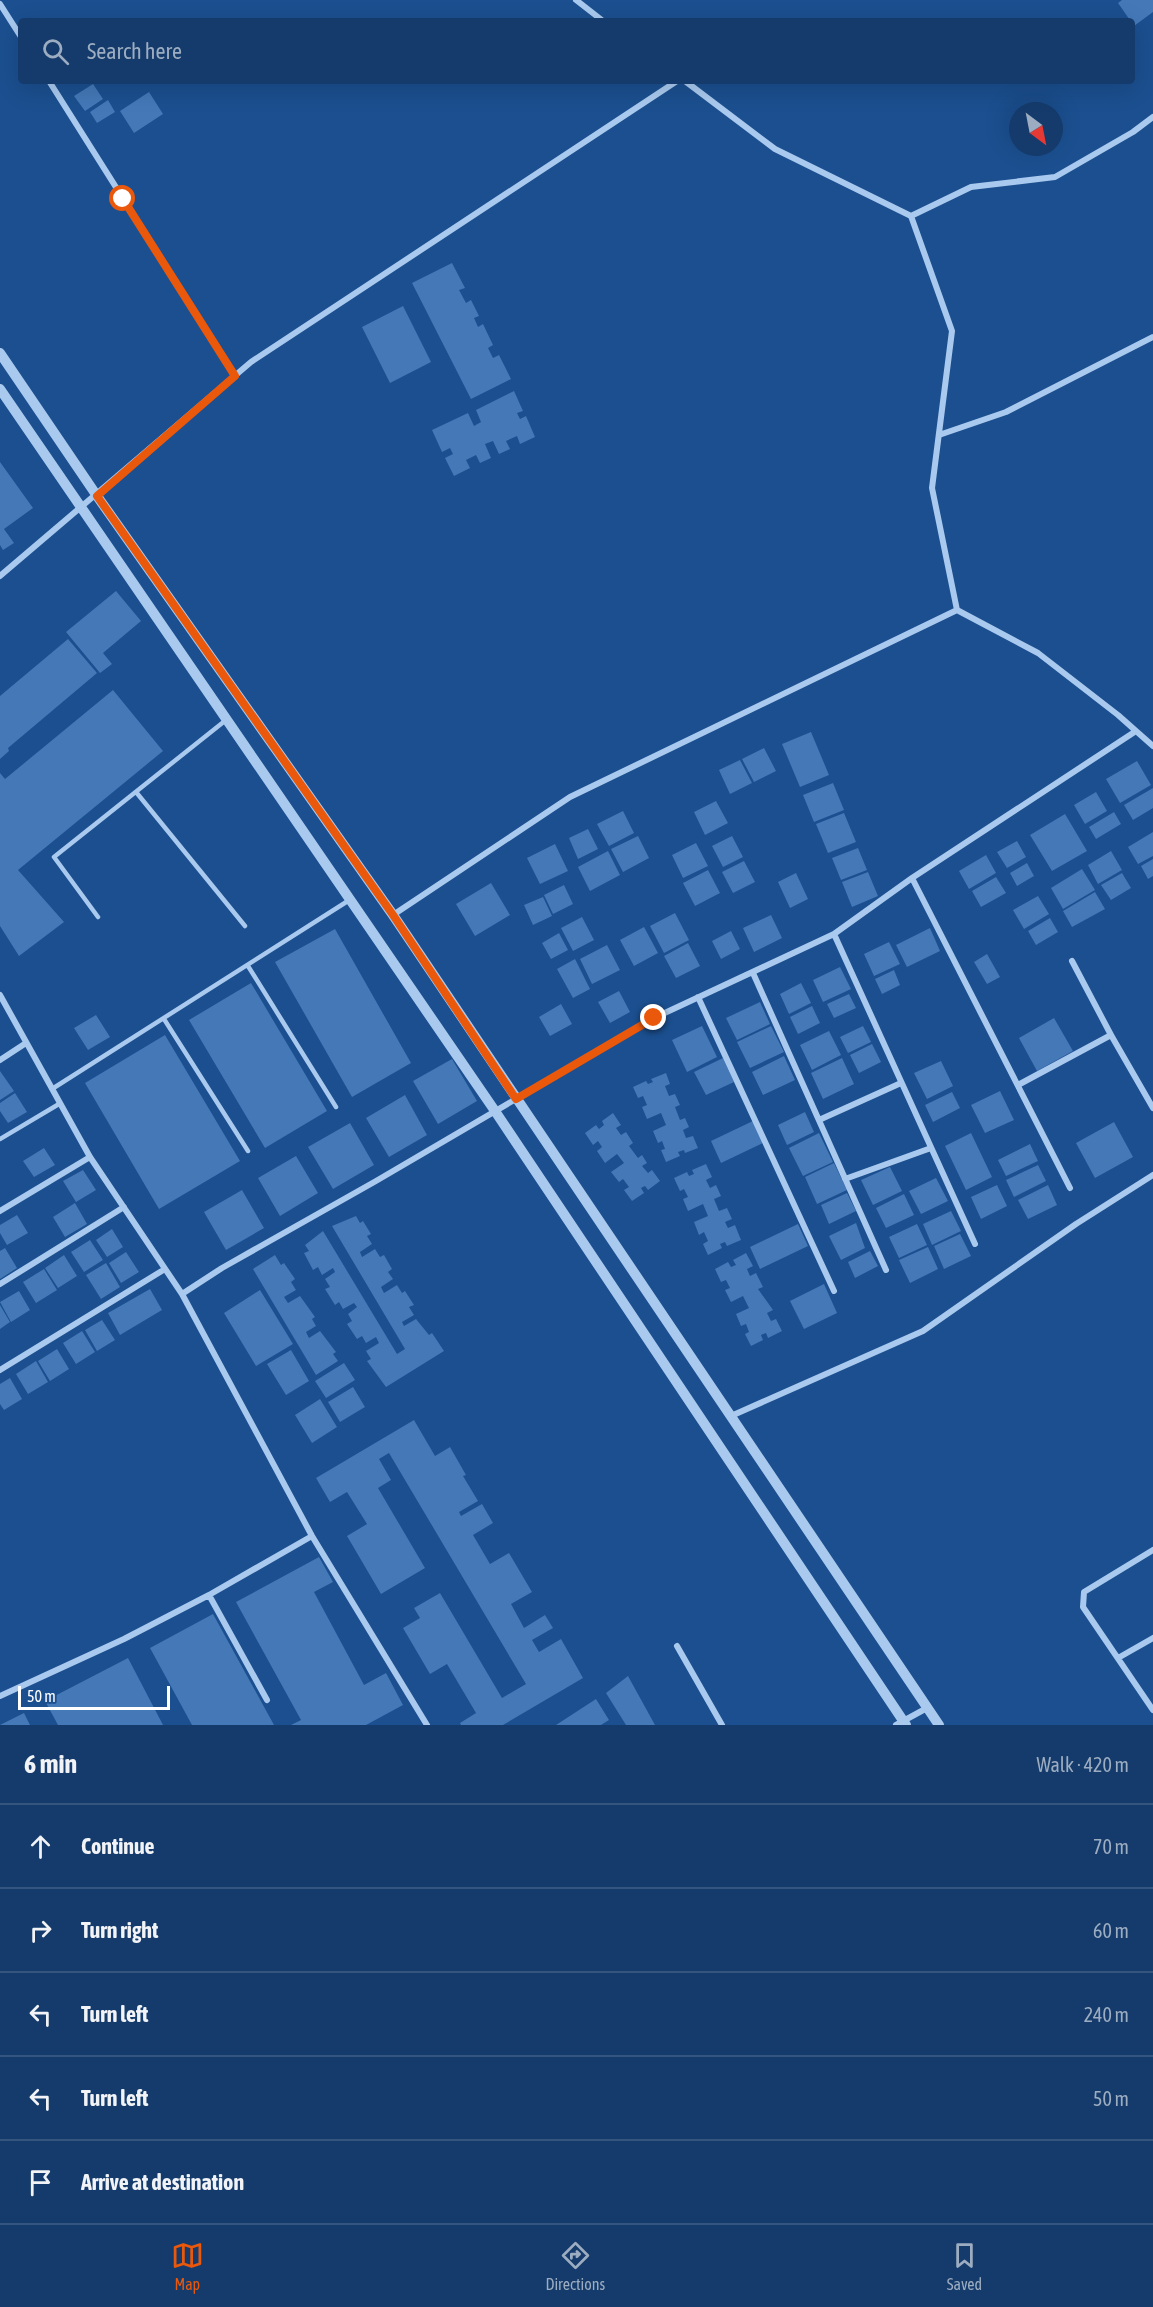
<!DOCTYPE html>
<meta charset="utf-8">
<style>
:root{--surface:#143b6b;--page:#1d4271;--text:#f1f3f6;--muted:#9dadc1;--line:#33557e;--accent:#ea580c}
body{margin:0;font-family:"Asap Condensed",sans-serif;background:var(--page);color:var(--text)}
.compass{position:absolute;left:1009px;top:102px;width:54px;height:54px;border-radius:50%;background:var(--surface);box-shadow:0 6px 24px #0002;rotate:148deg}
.scale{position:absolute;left:18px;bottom:15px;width:152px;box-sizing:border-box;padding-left:6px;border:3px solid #fff;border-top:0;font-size:16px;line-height:21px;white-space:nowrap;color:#fff;-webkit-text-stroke:4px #1b4f8f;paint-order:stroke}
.stop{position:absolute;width:18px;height:18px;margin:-14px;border:4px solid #ea580c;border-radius:50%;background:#fff}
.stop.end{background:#ea580c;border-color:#fff;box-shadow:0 2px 6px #0008}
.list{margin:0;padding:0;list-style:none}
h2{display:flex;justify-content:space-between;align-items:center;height:78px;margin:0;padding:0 24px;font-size:26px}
h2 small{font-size:20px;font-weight:400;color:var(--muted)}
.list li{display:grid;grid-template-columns:39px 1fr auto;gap:18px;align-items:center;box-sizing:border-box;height:84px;padding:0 24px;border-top:2px solid var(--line)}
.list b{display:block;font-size:22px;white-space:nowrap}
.list em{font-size:20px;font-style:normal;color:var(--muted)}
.icon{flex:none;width:33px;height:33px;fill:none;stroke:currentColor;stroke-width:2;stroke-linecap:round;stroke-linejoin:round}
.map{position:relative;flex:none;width:1153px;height:1725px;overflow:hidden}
.search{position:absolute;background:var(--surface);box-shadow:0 6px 24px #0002;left:18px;right:18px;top:18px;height:66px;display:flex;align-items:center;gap:15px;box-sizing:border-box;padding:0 21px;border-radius:6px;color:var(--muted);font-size:22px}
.sheet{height:498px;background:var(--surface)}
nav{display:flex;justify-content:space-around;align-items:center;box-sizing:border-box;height:84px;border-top:2px solid var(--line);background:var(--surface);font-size:16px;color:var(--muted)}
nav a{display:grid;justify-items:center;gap:3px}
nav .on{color:var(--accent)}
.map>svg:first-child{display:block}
</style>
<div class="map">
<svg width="1153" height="1725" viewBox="0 0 1153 1725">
<rect width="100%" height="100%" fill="#1b4f8f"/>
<path fill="#4478b7" d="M1122 0H1153V12L1134 26 1118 3Z
M93 84 103 99 85 111 74 96Z
M149 92 163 114 134 133 120 111Z
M108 100 115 112 97 123 90 112Z
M452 263 465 288 459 290 466 303 471 300 479 316 474 318 478 327 483 324 493 345 488 348 493 358 499 355 511 379 471 399 412 283Z
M403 306 431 362 390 383 362 327Z
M514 391 523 411 517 413 520 419 526 416 535 437 520 444 517 436 506 441 510 449 499 454 493 441 485 444 491 458 480 463 476 455 466 460 470 468 454 476 445 458 453 454 450 448 442 452 432 430 468 413 474 426 481 422 476 410Z
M0 462 33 508 4 529 14 543 3 550 0 545Z
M116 591 141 621 103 653 112 664 100 673 66 632Z
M68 639 97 673 8 748 9 751 0 759V696Z
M113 690 163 751 18 870 64 922 19 956 0 926V773L5 779Z
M811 732 829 775 800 787 782 744Z
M764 748 776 771 754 782 742 759Z
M740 760 752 783 730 794 719 770Z
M1137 761 1151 785 1120 803 1106 779Z
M833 783 844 810 814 822 803 795Z
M1153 788V808L1133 820 1124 805Z
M1096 792 1107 811 1085 824 1074 805Z
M716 801 728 823 705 835 694 812Z
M623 811 634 833 609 846 597 824Z
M1114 812 1121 824 1096 839 1089 827Z
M844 813 856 842 828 853 816 824Z
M1065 814 1087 851 1052 871 1030 835Z
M588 829 598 849 578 859 569 838Z
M1153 832V856L1138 864 1128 847Z
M638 836 649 858 623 872 611 849Z
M732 836 743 857 723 867 712 846Z
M1017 841 1026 857 1007 868 997 852Z
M696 843 708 866 683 878 672 855Z
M555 844 568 871 540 884 527 858Z
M858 848 867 870 841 880 832 858Z
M608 851 620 875 590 891 578 867Z
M1111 851 1122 870 1098 884 1088 865Z
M986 855 996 873 969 889 959 871Z
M1153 859V876L1148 879 1141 866Z
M744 861 755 882 733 893 722 872Z
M1027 863 1034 876 1017 886 1010 873Z
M1082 869 1095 890 1063 909 1051 888Z
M708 870 720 893 695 906 683 883Z
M868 872 878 896 852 907 842 882Z
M796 873 808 899 790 908 778 882Z
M1122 873 1131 888 1111 900 1101 885Z
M996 877 1006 893 981 907 972 891Z
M491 883 510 915 475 936 456 904Z
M564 885 573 904 553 914 544 895Z
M1095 892 1105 909 1072 927 1063 911Z
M1038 896 1049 914 1024 929 1013 910Z
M543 897 552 916 533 925 524 905Z
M675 913 689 940 664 953 650 926Z
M771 915 782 938 754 952 743 928Z
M582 917 594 940 573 951 561 928Z
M1050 918 1058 932 1036 945 1028 931Z
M644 927 658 953 634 966 620 940Z
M930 928 940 951 907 967 896 945Z
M335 929 411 1063 352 1097 275 962Z
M731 931 740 949 721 959 712 941Z
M559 933 568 950 551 959 542 943Z
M889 942 900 964 874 976 864 954Z
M688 943 700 966 676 978 664 956Z
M607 945 620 970 592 984 580 959Z
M987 954 1000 977 987 984 974 962Z
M575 959 590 989 573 998 557 969Z
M840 967 851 989 823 1002 813 980Z
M894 970 900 985 882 994 875 979Z
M251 983 327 1111 265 1148 189 1020Z
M801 983 811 1003 789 1014 780 994Z
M619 991 630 1012 610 1023 598 1002Z
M849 994 856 1008 834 1018 827 1004Z
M760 1002 770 1024 737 1040 726 1018Z
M561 1004 572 1024 550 1036 539 1017Z
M812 1006 820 1023 798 1034 790 1017Z
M96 1015 110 1037 88 1050 74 1028Z
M1054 1018 1073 1051 1037 1071 1019 1038Z
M702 1026 717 1057 687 1072 672 1040Z
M771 1026 784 1052 750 1068 737 1042Z
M863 1026 871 1042 848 1053 840 1037Z
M829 1031 841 1055 812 1070 800 1045Z
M165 1035 240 1161 159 1209 85 1083Z
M872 1044 881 1062 859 1073 850 1055Z
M784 1056 795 1080 763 1095 752 1072Z
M723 1058 734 1082 706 1095 694 1072Z
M842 1058 854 1084 823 1099 811 1073Z
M452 1059 477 1101 438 1124 413 1081Z
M941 1061 953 1086 927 1099 914 1073Z
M0 1071 14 1091 0 1100Z
M666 1073 670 1084 665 1086 669 1096 675 1094 680 1105 675 1107 680 1120 685 1118 689 1127 683 1130 686 1138 693 1136 698 1148 685 1153 684 1150 678 1152 680 1156 666 1162 661 1150 665 1149 662 1141 658 1143 653 1131 666 1125 661 1113 647 1119 642 1107 647 1105 643 1096 638 1098 633 1087 646 1081 648 1084 653 1082 651 1079Z
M1000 1091 1014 1120 985 1133 971 1105Z
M952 1092 960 1108 933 1122 925 1105Z
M15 1093 27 1112 8 1123 0 1111V1103Z
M405 1095 427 1135 389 1157 366 1118Z
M805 1112 814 1132 787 1145 778 1125Z
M613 1113 621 1125 616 1128 621 1135 626 1132 633 1143 629 1146 638 1158 642 1155 647 1163 642 1166 648 1173 652 1170 660 1181 648 1190 645 1186 641 1188 644 1193 632 1201 624 1190 629 1187 623 1179 619 1182 611 1172 624 1163 617 1154 605 1163 597 1151 602 1147 598 1141 593 1145 585 1133 596 1125 599 1129 604 1125 602 1121Z
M755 1120 765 1142 721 1163 711 1141Z
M1114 1122 1133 1157 1095 1178 1076 1143Z
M350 1123 374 1165 333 1189 308 1147Z
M819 1133 833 1162 803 1176 789 1148Z
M971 1133 992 1177 966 1190 945 1146Z
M1030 1144 1038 1161 1006 1176 998 1160Z
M44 1148 55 1165 34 1177 23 1161Z
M296 1156 318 1193 280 1216 258 1178Z
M834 1163 847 1190 817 1204 805 1177Z
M706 1164 712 1177 706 1180 710 1188 716 1185 721 1196 714 1199 719 1211 727 1208 732 1219 725 1222 728 1228 735 1225 741 1240 727 1246 725 1242 720 1244 722 1248 708 1255 703 1244 708 1241 704 1232 699 1235 694 1222 708 1216 703 1204 688 1211 683 1199 688 1197 684 1189 680 1191 674 1178 687 1172 689 1176 694 1174 692 1170Z
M1038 1165 1046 1181 1014 1197 1006 1180Z
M890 1167 902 1191 873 1205 861 1180Z
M83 1170 96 1190 76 1202 63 1181Z
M936 1178 948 1201 921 1214 909 1191Z
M997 1185 1007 1206 981 1219 971 1197Z
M1048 1185 1057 1205 1028 1219 1018 1200Z
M242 1190 264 1228 226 1250 204 1212Z
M847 1193 856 1211 829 1224 821 1205Z
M904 1194 914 1215 886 1228 876 1208Z
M75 1203 87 1224 65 1237 53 1217Z
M951 1211 961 1231 932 1245 923 1224Z
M17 1215 28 1233 7 1245 0 1233V1225Z
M356 1216 360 1223 363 1221 371 1234 367 1236 372 1244 360 1252 362 1257 375 1249 380 1257 384 1255 392 1269 388 1272 393 1279 381 1287 384 1293 397 1285 402 1293 405 1291 414 1305 409 1307 414 1315 402 1322 404 1326 416 1319 429 1335 432 1333 444 1351 386 1387 367 1361 371 1359 366 1351 379 1343 376 1337 366 1343 362 1336 357 1339 347 1324 352 1321 348 1314 357 1307 354 1303 343 1309 339 1302 335 1305 325 1289 330 1287 325 1279 335 1272 333 1268 322 1275 318 1267 313 1270 304 1253 309 1251 305 1245 323 1231 397 1354 405 1349 332 1226Z
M856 1223 865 1248 841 1260 829 1236Z
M798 1224 808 1246 760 1269 750 1247Z
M917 1224 927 1245 899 1258 889 1237Z
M112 1229 123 1247 107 1257 96 1240Z
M960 1234 971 1256 944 1269 934 1246Z
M90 1240 103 1260 84 1272 71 1252Z
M928 1247 938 1269 910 1283 899 1260Z
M5 1248 17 1268 0 1279V1251Z
M870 1251 878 1266 855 1278 848 1262Z
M126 1252 139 1272 121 1283 109 1263Z
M746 1253 753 1266 747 1269 750 1276 756 1273 763 1287 758 1289 773 1310 767 1313 771 1321 776 1319 782 1331 768 1338 766 1333 761 1335 763 1340 751 1346 745 1334 749 1332 746 1324 741 1326 736 1314 749 1308 743 1296 731 1302 725 1290 730 1288 726 1280 721 1282 715 1269 728 1262 731 1267 736 1265 733 1260Z
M64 1255 77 1276 58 1288 45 1268Z
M275 1255 281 1265 284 1263 295 1279 291 1282 296 1290 284 1297 288 1303 300 1296 315 1317 312 1319 316 1326 306 1332 309 1338 320 1331 336 1352 333 1354 338 1361 316 1375 253 1269Z
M106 1263 120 1287 101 1299 86 1275Z
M44 1269 57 1290 36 1303 23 1282Z
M824 1284 837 1313 804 1329 790 1301Z
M150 1289 162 1310 120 1335 108 1313Z
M260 1290 293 1344 256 1366 224 1313Z
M19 1291 30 1310 11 1322 0 1302Z
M0 1305 10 1322 0 1329Z
M102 1320 115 1340 97 1351 85 1330Z
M82 1331 95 1352 76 1364 63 1343Z
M57 1349 69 1369 50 1381 38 1361Z
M291 1350 309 1381 286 1395 267 1364Z
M36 1361 48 1382 28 1394 16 1374Z
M344 1363 355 1380 326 1398 315 1381Z
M10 1378 22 1399 4 1410 0 1404V1384Z
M353 1387 365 1407 340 1422 328 1402Z
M320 1399 337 1427 312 1443 295 1415Z
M414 1420 435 1456 450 1447 466 1475 463 1476 478 1501 459 1512 461 1516 482 1504 493 1523 473 1535 490 1564 509 1553 532 1592 511 1604 524 1628 545 1615 553 1628 532 1640 539 1652 561 1639 583 1678 503 1725H461L460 1723 476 1713 447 1664 430 1674 403 1628 420 1618 414 1608 440 1593 502 1698 526 1684 389 1453 379 1459 391 1480 378 1488 425 1568 381 1594 347 1536 367 1524 347 1492 330 1502 316 1478Z
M319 1557 333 1582 314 1592 364 1685 386 1673 403 1705 366 1725H291L301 1720 236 1602Z
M213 1614 274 1725H192L150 1648Z
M128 1658 163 1725H58L45 1701Z
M628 1676 655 1725H626L606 1693Z
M596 1699 609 1720 601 1725H556Z
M24 1713 30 1725H0Z"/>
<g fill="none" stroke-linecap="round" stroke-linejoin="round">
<path stroke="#a9c9ee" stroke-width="4.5" d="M136 792 245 926
M98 917 54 857 226 720
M248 966 336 1107
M164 1019 248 1151
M52 1089 351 899
M0 1139 59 1104"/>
<path stroke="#a9c9ee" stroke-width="6" d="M576 0 603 21
M0 4 21 37
M49 81 235 376
M911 216 971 187 1055 177 1133 132 1153 117
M939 435 1006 412 1153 337
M0 576 251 362 677 81
M957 610 1038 653 1118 715 1153 746
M912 878 1070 1188
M393 915 570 797 957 610 932 488 952 331 911 216 775 149 685 81
M834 934 975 1244
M1072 961 1111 1035
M753 973 886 1270
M0 995 90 1157 182 1294 222 1268 376 1181 654 1018 834 934 912 878 1136 731
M698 997 834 1291
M0 1060 26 1043
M1018 1085 1111 1035 1153 1108
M819 1120 901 1083
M845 1179 931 1148
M0 1211 90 1157
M0 1284 124 1207
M182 1294 312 1536 427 1725
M0 1370 165 1269
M731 1416 923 1331 1076 1224 1153 1175
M1153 1550 1084 1592 1083 1607 1153 1710
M209 1595 267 1700
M677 1646 722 1725
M1118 1658 1153 1638
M0 1696 124 1639 209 1595 312 1536
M896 1725 927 1708"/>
<path stroke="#a9c9ee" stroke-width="10" d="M0 353 97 496 393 915 939 1725
M0 389 495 1111 906 1725"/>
</g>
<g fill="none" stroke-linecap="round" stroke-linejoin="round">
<path stroke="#ea580c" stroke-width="8" d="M123 199 235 376 97 496 393 915 516 1099 654 1018"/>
</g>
</svg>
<svg class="compass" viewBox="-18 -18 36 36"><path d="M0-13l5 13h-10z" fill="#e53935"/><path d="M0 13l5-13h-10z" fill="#9dadc1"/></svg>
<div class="scale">50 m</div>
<div class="stop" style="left:123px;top:199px"></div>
<div class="stop end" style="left:654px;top:1018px"></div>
<div class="search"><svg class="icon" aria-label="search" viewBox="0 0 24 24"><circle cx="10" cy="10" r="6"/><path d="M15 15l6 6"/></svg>Search here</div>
</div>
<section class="sheet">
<h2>6 min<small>Walk · 420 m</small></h2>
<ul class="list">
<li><svg class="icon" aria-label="ahead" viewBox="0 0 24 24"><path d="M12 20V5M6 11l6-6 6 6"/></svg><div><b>Continue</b></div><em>70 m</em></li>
<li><svg class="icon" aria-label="right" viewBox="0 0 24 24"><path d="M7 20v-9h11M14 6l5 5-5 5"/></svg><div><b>Turn right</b></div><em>60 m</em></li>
<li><svg class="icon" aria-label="left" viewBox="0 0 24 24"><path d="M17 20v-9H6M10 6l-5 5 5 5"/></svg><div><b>Turn left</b></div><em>240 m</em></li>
<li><svg class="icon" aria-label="left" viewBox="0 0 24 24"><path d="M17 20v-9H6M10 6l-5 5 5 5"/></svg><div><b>Turn left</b></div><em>50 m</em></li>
<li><svg class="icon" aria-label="arrive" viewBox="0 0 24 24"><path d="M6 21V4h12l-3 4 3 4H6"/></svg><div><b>Arrive at destination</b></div></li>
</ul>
</section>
<nav>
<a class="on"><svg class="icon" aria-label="map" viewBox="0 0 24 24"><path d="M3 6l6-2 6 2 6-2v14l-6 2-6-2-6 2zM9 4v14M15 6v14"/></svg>Map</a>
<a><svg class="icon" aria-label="directions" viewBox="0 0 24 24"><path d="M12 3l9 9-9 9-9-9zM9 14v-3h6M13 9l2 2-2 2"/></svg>Directions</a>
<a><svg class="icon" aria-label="saved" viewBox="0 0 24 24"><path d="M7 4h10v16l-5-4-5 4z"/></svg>Saved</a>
</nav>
